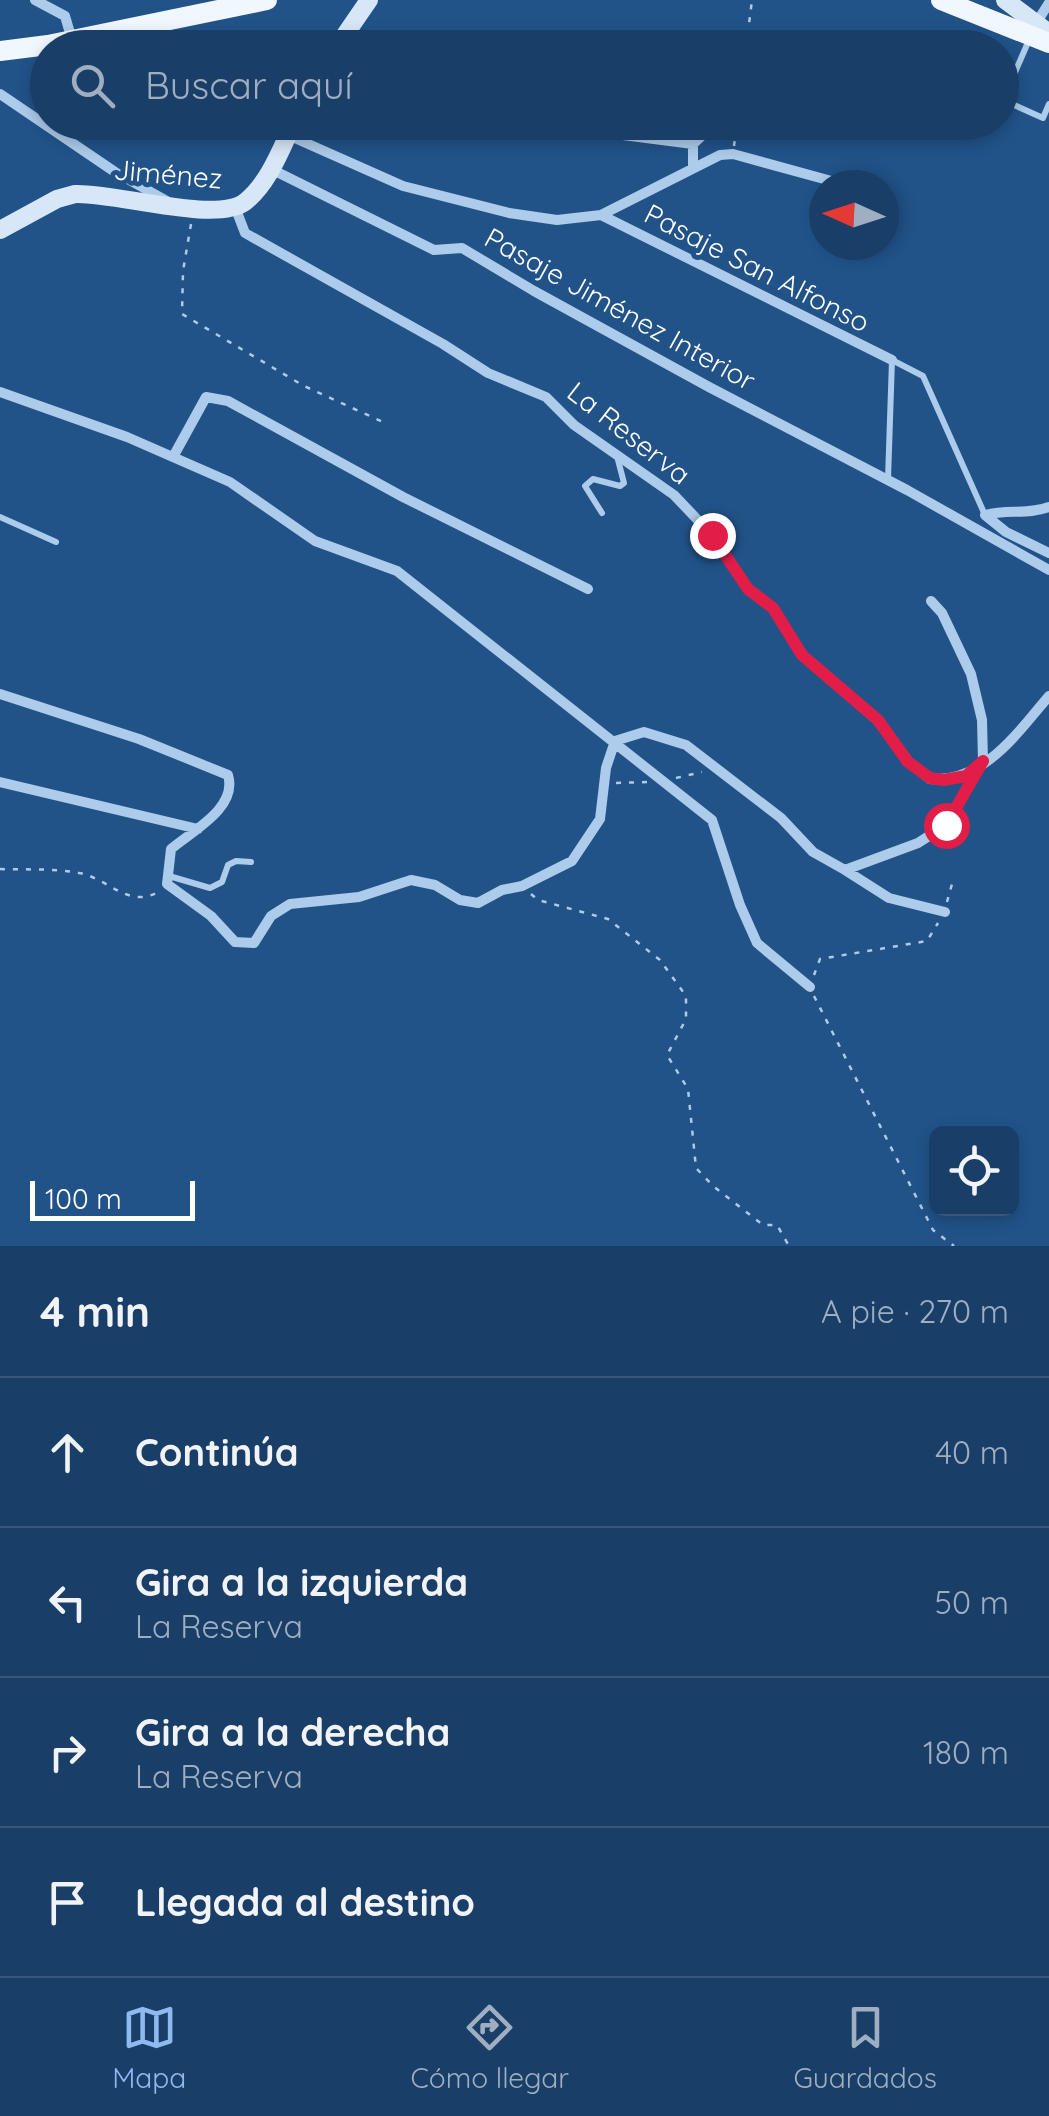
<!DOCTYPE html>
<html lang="es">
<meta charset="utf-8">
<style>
:root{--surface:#193e67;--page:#264970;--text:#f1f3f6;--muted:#9faec0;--line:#37577b;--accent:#90b9f0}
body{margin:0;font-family:Quicksand,sans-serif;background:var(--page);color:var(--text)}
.controls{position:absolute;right:30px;bottom:30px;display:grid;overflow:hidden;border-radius:15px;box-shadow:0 5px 15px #0003}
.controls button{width:90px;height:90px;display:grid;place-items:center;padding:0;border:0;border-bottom:2px solid var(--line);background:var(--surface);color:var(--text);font:50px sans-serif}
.compass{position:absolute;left:809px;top:170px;width:90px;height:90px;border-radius:50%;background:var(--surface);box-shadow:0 5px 15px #0003;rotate:273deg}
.scale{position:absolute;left:30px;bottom:25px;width:165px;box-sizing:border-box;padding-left:10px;border:5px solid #fff;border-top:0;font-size:28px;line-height:35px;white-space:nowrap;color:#fff;-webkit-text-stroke:8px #215389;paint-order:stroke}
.stop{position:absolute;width:30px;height:30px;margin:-22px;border:8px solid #e11d48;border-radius:50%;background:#fff}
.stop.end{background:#e11d48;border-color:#fff;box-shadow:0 2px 10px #0008}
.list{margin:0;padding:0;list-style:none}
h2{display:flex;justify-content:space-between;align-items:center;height:130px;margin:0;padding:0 40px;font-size:42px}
h2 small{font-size:32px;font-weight:400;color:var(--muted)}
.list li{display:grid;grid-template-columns:65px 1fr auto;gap:30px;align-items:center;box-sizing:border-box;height:150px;padding:0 40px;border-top:2px solid var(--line)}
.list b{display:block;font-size:38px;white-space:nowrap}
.list p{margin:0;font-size:32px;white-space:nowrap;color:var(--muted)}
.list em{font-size:32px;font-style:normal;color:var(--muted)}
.icon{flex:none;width:55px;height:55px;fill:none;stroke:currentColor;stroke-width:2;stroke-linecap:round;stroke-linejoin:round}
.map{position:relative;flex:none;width:1049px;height:1246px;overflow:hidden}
.search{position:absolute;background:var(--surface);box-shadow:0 5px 15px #0003;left:30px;right:30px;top:30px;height:110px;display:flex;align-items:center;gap:25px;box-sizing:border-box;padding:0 35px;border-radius:55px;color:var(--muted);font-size:38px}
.sheet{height:730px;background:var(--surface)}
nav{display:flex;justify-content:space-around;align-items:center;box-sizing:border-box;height:140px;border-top:2px solid var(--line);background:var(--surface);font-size:28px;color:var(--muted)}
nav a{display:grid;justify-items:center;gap:5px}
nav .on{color:var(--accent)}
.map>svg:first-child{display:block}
</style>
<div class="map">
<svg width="1049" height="1246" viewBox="0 0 1049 1246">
<rect width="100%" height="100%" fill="#215389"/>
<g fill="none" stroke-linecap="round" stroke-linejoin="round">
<path stroke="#adcbea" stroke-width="2.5" stroke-dasharray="5 8" stroke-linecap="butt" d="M746 48 752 0
M734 146 737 122
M191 224 183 271 182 314 304 386 383 422
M676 778 702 772
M616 783 648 782
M0 869C25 870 54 868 79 873 108 878 128 909 158 892
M531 894 538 900 608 919 660 960 686 996V1019L667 1055 688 1089 696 1168 713 1186 763 1225H777L789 1246
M947 902 952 884
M814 975 820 959 927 941 938 923
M814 996 933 1230 954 1246"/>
<path stroke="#adcbea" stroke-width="6" d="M1029 40 1003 100 1043 118 1049 104
M888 479 892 360 923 376 985 515
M602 513 585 486 593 479 620 486 624 483 617 456
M0 517 56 542
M169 876 210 888 222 882 228 865 236 861 251 862"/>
<path stroke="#adcbea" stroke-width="10" d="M35 0 65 16 72 40
M1037 22 1049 3
M0 94 115 172 167 201
M584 130 693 144V168
M288 135 403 186 509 213 557 220 601 215 720 155 733 154 846 185
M693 144 707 131 708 122
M271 169 434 250 462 248 534 291 709 387 907 490 1049 570
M235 207 245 233 443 344 488 373 546 397 574 425 674 495 712 535 748 589 773 608 802 655 877 720 909 762 930 779C984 783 1017 733 1049 696
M601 215 892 360
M0 392 127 437 230 482 315 541 397 571 712 820 740 905 757 943 810 987
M173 457 206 397 228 401 403 497 588 589
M1049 507C1028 515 1007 509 985 515L1006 532 1049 553
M0 694 139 739 228 775C238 808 192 831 171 849L167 884 211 916 235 942 254 943 271 916 290 904 359 897 411 880 435 885 460 900 478 903 502 890 522 886 572 861 600 819 606 768 615 741 644 732 686 745 781 818 813 852 845 870 918 843 946 825 983 761 982 720 971 674 942 613 931 601
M0 782 198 829
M845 870 889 898 945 912"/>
<path stroke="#d8e7f8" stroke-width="18" d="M1005 0 1049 33
M336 48 369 0
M0 230 57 199 75 194C114 192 215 224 245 202 269 183 281 149 294 122"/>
<path stroke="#f1f7fe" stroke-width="20" d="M941 0 1049 43
M0 51 48 45 267 0"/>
</g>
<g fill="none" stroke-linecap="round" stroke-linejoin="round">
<path stroke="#e11d48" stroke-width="12" d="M712 535 748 589 773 608 802 655 878 720 908 762 930 778 944 780 966 776 983 761 946 825"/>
</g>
<g text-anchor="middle" stroke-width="10" stroke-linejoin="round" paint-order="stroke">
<g font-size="28" fill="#fff" stroke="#215389">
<text transform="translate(168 174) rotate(5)" y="10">Jiménez</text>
<text transform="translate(757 268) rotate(27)" y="10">Pasaje San Alfonso</text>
<text transform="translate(620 309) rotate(29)" y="10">Pasaje Jiménez Interior</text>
<text transform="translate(629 433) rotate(38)" y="10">La Reserva</text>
</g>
</g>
</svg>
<div class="controls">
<button><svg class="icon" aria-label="locate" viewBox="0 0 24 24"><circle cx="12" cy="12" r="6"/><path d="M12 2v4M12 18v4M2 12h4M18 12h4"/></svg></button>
</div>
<svg class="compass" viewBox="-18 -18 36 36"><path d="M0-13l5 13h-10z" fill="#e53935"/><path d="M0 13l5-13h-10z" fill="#9faec0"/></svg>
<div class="scale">100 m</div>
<div class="stop" style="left:946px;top:825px"></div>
<div class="stop end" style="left:712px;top:535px"></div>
<div class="search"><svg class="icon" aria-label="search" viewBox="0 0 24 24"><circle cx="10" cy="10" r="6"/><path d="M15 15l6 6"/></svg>Buscar aquí</div>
</div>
<section class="sheet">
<h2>4 min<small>A pie · 270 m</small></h2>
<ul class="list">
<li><svg class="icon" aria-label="ahead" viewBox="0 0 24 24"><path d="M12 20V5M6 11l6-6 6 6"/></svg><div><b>Continúa</b></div><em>40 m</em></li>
<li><svg class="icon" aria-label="left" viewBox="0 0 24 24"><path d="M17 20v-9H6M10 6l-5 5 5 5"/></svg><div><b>Gira a la izquierda</b><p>La Reserva</p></div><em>50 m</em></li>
<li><svg class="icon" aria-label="right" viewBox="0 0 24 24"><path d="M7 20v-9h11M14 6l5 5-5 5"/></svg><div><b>Gira a la derecha</b><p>La Reserva</p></div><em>180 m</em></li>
<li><svg class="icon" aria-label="arrive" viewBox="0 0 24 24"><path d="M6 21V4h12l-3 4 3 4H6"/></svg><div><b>Llegada al destino</b></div></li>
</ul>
</section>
<nav>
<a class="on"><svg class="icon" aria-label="map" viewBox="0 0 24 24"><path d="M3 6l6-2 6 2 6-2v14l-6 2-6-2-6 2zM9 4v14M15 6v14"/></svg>Mapa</a>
<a><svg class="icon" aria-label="directions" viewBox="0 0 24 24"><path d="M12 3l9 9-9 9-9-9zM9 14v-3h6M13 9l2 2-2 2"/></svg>Cómo llegar</a>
<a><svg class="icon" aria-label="saved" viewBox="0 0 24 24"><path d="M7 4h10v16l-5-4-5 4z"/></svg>Guardados</a>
</nav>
